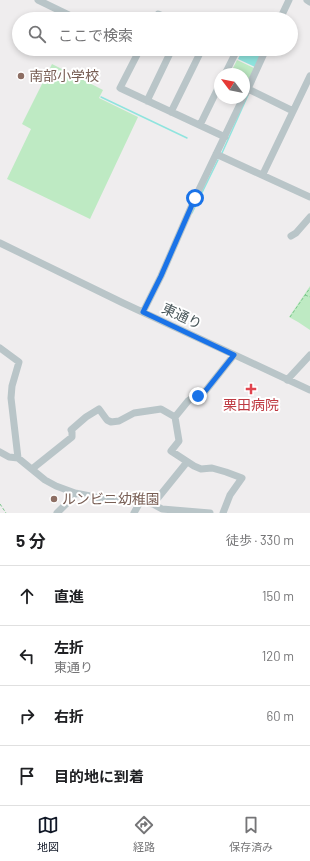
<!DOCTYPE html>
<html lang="ja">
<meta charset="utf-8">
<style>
:root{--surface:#fff;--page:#f6f6f6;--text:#202124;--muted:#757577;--line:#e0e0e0;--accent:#111827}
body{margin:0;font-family:Barlow,"Noto Sans JP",sans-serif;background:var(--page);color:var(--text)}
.compass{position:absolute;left:214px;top:68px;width:36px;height:36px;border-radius:50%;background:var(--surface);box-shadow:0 2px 6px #0003;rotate:302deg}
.stop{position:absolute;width:12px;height:12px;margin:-9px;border:3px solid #1a73e8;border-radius:50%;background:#fff}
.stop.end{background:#1a73e8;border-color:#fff;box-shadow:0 1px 4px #0008}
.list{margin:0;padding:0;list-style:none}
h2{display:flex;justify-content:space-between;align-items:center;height:52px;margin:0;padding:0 16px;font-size:17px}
h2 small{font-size:13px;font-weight:400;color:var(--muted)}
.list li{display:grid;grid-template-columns:26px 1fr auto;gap:12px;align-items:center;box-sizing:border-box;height:60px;padding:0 16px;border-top:1px solid var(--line)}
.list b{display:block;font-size:15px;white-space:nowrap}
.list p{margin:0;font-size:13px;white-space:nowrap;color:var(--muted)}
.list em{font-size:13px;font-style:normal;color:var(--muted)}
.icon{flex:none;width:22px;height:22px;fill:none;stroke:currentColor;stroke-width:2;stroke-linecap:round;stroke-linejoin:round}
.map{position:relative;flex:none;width:310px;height:513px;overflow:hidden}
.search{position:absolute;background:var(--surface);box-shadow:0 2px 6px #0003;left:12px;right:12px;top:12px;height:44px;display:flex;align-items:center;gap:10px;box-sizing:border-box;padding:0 14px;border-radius:22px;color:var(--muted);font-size:15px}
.sheet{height:292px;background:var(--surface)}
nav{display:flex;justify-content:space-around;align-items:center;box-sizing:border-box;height:56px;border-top:1px solid var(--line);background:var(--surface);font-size:11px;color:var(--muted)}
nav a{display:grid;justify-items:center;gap:2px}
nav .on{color:var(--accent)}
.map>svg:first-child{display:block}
</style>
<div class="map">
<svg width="310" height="513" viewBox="0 0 310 513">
<rect width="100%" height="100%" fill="#efedee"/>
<path fill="#beeac3" d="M237 60 254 68 246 86 244 85V74H230Z
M52 64 103 90 99 98 138 117 90 219 7 179 31 129 22 124Z
M310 286V330L298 322 289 317Z"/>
<path fill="#8fe4de" d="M243 49H263L255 67 238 59Z"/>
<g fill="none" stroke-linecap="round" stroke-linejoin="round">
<path stroke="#8fe4de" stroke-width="1.5" d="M101 97 187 138
M222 153 248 95
M192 213 218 160"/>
<path stroke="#79c58a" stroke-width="1" stroke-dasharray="3 2" stroke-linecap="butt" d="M305 295 310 297
M290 317 310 288
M0 504 6 513"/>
<path stroke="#b9c5c8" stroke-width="7" d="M38 0 77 19
M307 0 310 2
M155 19 158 14 170 19
M280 19 289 0
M140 49 120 88 225 137
M225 74 237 50 236 49
M244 87 293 111
M246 93 266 49
M147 101 172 49
M171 112 202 49
M200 125 220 84
M216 154 310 197
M263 174 310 76
M291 236 296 233 310 217
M0 243 123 303 310 390
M143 312 161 276 195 198 243 98
M0 348 19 362 12 386 11 398 18 458
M287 380 310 355
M175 417 179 441 171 451 194 466 201 469 212 468 226 472 242 478 230 495 223 513
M0 452 9 457 18 458 45 480 56 486 75 493 100 498 135 500 153 504 162 509 210 513
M32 469 72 437V432L71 430 86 417 99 409 107 420 111 422 119 421 134 413 161 409 175 417 188 401 194 397 203 394 234 355
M153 504 187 462
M57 513 72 498 75 493
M134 513 140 502"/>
</g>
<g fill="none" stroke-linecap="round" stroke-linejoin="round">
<path stroke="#1a73e8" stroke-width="5" d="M195 198 161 276 143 312 234 355 203 394 198 396"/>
</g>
<g fill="#8d6e63" stroke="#fff" stroke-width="1.5">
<circle cx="21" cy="76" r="4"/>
<circle cx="54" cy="499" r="4"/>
</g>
<path fill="#e0444e" stroke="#fff" stroke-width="1.5" d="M249 383h4v4h4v4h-4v4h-4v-4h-4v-4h4z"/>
<g text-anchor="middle" stroke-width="4" stroke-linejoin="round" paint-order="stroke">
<g font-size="14" fill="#785e54" stroke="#fff" text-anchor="start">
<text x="29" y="81">南部小学校</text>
<text x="62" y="504">ルンビニ幼稚園</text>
</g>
<g font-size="14" fill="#475558" stroke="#fff">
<text transform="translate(182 316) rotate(25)" y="5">東通り</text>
</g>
<g font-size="14" fill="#be3a42" stroke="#fff">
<text x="251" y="410">栗田病院</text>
</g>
</g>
</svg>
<svg class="compass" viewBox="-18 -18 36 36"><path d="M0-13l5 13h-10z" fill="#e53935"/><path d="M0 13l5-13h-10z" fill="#757577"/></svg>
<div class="stop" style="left:195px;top:198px"></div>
<div class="stop end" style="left:198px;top:396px"></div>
<div class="search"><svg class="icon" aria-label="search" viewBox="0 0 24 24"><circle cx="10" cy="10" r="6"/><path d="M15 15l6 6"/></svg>ここで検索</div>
</div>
<section class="sheet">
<h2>5 分<small>徒歩 · 330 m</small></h2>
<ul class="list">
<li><svg class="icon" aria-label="ahead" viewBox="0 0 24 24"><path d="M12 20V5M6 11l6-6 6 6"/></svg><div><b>直進</b></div><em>150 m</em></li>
<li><svg class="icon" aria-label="left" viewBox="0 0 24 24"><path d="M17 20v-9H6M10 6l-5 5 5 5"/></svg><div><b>左折</b><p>東通り</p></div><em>120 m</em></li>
<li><svg class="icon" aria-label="right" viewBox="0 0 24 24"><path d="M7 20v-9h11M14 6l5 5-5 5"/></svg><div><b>右折</b></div><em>60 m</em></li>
<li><svg class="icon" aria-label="arrive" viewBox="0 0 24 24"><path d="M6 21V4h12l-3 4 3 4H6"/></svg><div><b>目的地に到着</b></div></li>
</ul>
</section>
<nav>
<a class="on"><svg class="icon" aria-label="map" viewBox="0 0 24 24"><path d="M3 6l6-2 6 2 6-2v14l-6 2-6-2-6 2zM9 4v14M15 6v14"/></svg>地図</a>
<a><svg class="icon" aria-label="directions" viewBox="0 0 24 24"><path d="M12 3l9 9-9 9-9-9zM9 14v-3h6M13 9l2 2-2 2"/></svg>経路</a>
<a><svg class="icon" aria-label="saved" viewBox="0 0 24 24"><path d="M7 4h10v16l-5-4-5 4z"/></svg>保存済み</a>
</nav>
